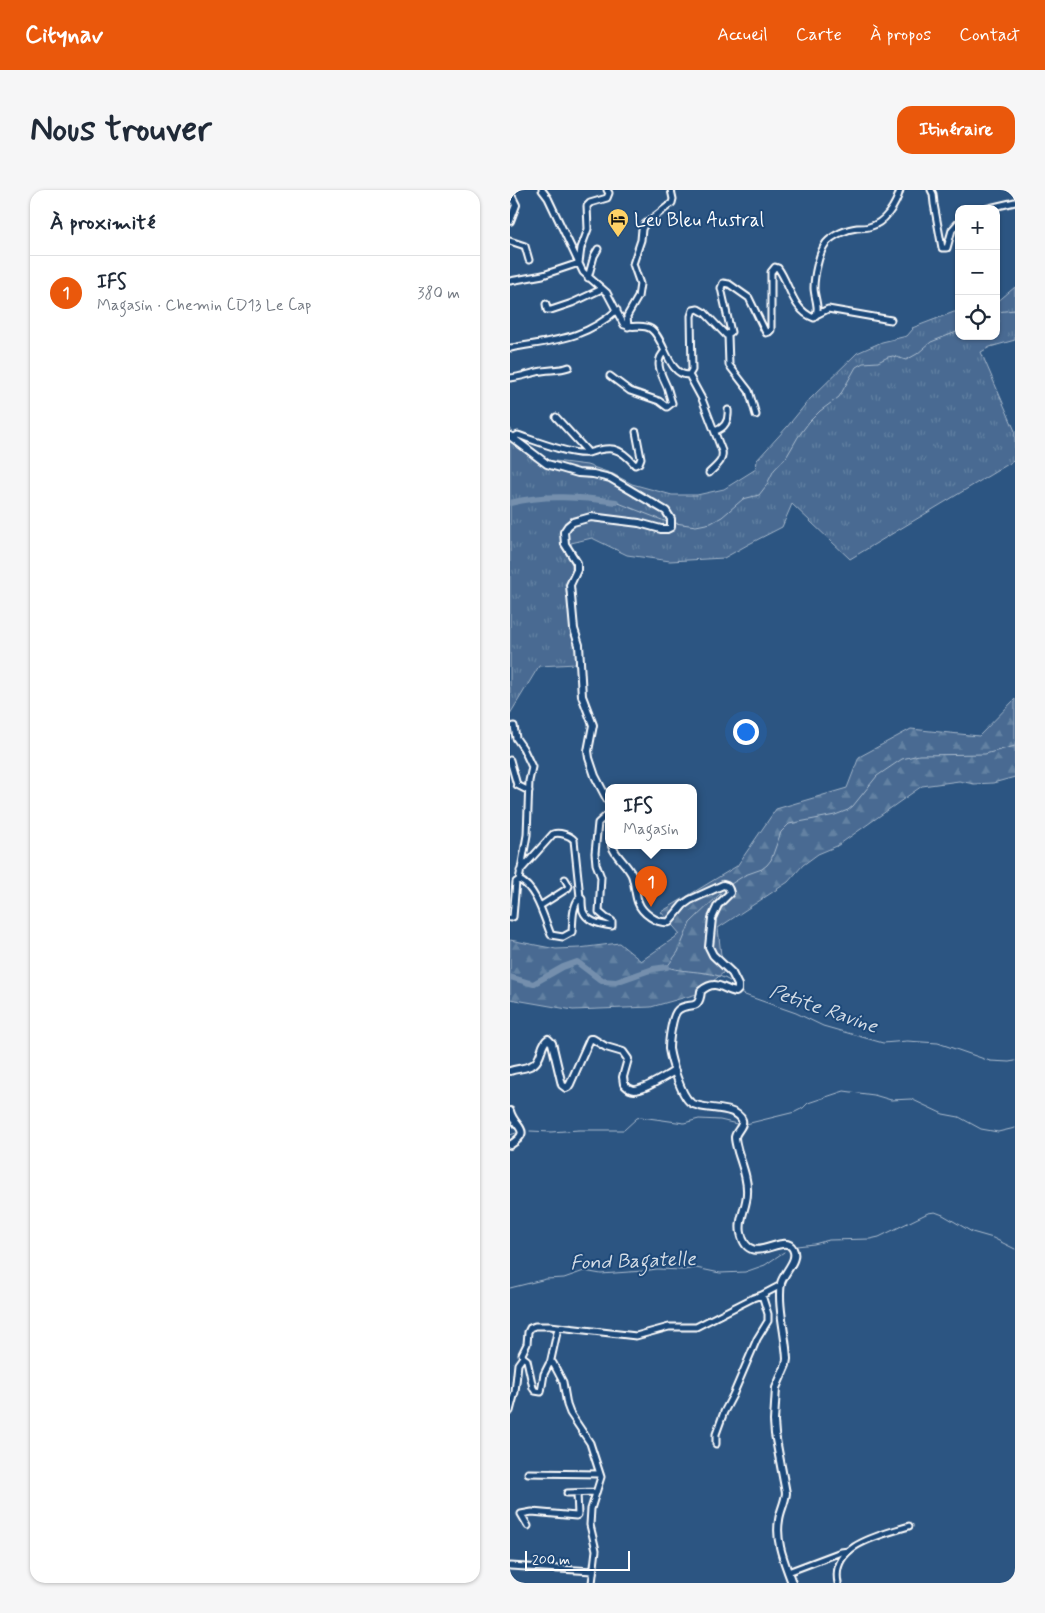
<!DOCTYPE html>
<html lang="fr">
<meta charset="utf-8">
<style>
:root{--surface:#fff;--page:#f6f6f7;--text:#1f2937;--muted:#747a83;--line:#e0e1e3;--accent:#ea580c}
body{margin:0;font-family:Mynerve,sans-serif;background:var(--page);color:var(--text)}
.controls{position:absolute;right:15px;top:15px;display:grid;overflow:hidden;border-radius:10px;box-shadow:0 1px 4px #0004}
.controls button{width:45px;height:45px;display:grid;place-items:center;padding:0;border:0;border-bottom:1px solid var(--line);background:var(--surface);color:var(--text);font:25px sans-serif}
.scale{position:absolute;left:15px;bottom:12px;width:105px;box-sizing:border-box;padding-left:5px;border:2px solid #fff;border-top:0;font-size:14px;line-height:18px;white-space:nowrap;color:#fff;-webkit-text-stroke:4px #1f4a7a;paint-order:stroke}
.you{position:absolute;left:235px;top:541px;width:18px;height:18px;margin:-12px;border:4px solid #fff;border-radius:50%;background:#1a73e8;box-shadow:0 0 0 8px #1a73e833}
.badge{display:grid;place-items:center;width:32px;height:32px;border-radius:50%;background:var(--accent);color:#fff;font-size:16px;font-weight:700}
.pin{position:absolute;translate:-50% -41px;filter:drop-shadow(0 1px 2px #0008)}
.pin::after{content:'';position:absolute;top:26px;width:18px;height:15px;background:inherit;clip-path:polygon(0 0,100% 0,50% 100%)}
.popup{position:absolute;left:95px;top:594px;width:92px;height:65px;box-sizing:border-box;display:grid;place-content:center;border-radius:10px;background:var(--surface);filter:drop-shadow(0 1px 4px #0005);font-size:16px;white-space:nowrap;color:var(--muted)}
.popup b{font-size:19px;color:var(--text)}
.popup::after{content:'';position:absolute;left:50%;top:100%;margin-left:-10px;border:10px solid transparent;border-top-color:var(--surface)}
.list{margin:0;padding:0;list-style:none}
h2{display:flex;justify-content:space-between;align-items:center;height:65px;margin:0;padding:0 20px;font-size:21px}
h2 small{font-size:16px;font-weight:400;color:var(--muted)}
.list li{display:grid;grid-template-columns:32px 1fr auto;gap:15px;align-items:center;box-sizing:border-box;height:75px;padding:0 20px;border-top:1px solid var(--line)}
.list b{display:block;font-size:19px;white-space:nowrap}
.list p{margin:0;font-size:16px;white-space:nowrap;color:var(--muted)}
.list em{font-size:16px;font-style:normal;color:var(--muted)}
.icon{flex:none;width:28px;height:28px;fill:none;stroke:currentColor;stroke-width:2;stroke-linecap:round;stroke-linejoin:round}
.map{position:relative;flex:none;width:505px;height:1393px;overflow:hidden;border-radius:15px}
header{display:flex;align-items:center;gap:30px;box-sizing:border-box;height:70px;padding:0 25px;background:var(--accent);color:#fff}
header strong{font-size:24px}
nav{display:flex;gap:28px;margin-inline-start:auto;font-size:18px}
.intro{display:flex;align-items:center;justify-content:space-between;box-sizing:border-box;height:120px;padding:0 30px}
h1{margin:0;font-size:35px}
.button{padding:12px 22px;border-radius:15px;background:var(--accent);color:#fff;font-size:18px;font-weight:700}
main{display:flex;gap:30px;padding:0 30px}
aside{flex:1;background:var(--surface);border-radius:15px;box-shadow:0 1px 4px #0004}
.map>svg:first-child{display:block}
</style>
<header>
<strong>Citynav</strong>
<nav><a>Accueil</a><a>Carte</a><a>À propos</a><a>Contact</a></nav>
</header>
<div class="intro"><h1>Nous trouver</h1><a class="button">Itinéraire</a></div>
<main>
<aside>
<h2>À proximité<small></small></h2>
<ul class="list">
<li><span class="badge">1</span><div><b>IFS</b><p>Magasin · Chemin CD13 Le Cap</p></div><em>380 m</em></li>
</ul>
</aside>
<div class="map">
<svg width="505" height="1393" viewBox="0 0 505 1393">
<defs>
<pattern id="grass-tufts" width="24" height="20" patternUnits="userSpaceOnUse" patternTransform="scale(1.25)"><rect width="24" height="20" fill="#486b92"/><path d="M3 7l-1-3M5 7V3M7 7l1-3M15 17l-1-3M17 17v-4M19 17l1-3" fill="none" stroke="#6381a2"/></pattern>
<pattern id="forest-firs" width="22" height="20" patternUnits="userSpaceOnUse" patternTransform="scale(1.25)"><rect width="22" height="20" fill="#486b92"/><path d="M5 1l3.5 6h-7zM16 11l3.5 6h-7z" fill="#6381a2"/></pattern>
</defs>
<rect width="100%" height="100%" fill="#2c5582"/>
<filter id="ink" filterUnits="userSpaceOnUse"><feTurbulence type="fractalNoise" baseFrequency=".02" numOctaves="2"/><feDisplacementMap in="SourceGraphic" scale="10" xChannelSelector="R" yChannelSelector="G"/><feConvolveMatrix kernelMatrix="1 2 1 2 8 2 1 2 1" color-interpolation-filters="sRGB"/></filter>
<g filter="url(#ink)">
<path fill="url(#grass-tufts)" stroke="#a4b5c8" d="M505 97V150L480 157 471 162 505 241V270L340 369 282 314 272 337 239 354 214 368 160 371 117 365 82 348 61 353 66 474 29 476 0 524V238L5 246 37 270 77 275 103 284 122 294 162 305H187L214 299 246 279 247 270 277 237 299 210 347 163 372 152 397 146 403 139 402 138 444 122H449V146H486V113Z"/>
<path fill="url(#forest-firs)" stroke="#a4b5c8" d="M505 509V587L483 593 464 594 449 591 412 596 327 656 308 664 293 675 278 692 208 738 213 783 187 804 141 817 63 820 0 809V750L46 759 69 758 109 753 131 771 170 744 151 722 227 676 266 619 337 598 349 567 401 539 469 546Z"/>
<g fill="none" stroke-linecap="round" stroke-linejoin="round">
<path stroke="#acbcce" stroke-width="1" d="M486 122 505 120
M106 312 157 332
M165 333 186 336 201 333 212 327 233 309 249 305 256 296 264 280 277 266 288 247 299 232 310 221 329 207 346 177 353 173 368 172 378 167 383 166 396 170 407 164 421 152 449 141
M221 694 235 685 252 679 257 675 261 670 271 642 279 634 325 625 338 620 343 616 367 586 392 569 409 565 475 564 505 556
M211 703 180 733 168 762 157 777C179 784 206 779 224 794
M232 804 286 823 313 836 373 853 397 851 428 853 480 871 499 872 505 871
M236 934 285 922 293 918 298 913 334 901 364 905 381 910 401 909 433 924 449 927 471 939 488 942 505 938
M20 941 41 942 69 940H114L127 928 131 927 174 933 189 929 210 930 227 934
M0 945 6 943
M287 1056 304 1054 319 1050 360 1049 369 1047 418 1023 425 1022 433 1025 462 1042 483 1048 505 1059
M0 1098 36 1089 54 1088 74 1081 91 1084 133 1081 147 1079 174 1080 186 1078 210 1083 235 1082 255 1075 274 1062"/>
<path stroke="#748fad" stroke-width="6" d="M0 313C35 304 71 307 106 312
M0 787 23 794 53 777 67 772 92 791 106 792 143 779 157 777"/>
<g stroke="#fff" stroke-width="9">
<path id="minor" d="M32 0 38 8 73 82 97 103 114 135C123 139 132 133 141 139 155 149 158 186 179 185L182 180 181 126 183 120 188 119 195 123 216 145 221 142 211 98 213 93 219 94 239 108 256 143 259 142 261 140V82L265 77 268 78C280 94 282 120 304 128 311 120 304 107 304 98 304 86 309 62 316 53 323 45 337 39 347 38 351 38 355 38 359 37 375 33 386 15 390 0
M421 0 423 4 424 14 432 58H437L442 40 449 32
M475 19 505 12
M0 51 15 56 19 70
M78 88 84 66 88 59
M0 91 33 85 69 73 71 58 78 39 77 16 80 13 97 8 99 3 97 0
M36 114 37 120H41L62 113 92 99
M306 125 318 119 381 130
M118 137 117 126 128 107 130 94 123 74 131 50 132 39 135 34 162 13 163 9 161 0
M218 145 219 175 239 201 246 225
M1 158C43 150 74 150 107 120
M179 185 192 209 212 261C214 271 206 276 199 283
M100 186 120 201 149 211 157 217 162 213C160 208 159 202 157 197 152 185 143 172 155 161
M0 188C10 187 18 184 27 182 38 179 48 181 59 177
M205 241C215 238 219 230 218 220
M2 248 8 245C23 250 63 266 78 263L76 260 46 227
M78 263C100 256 109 256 125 275L129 273 131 268 126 242
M4 536 6 548 13 558 22 577 19 591 17 645 9 690
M0 570 7 595 19 601
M10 681 43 644C49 642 60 645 64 650L70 707
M30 716 58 698 59 696 55 689
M0 728 3 727 6 692 9 690C26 697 34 728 41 745L53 747 62 742C63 730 62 716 70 707L72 709C72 713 72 718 73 721 77 732 92 735 102 736V731L96 728 89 722 91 687 86 674 85 663 88 633 98 624
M13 1167 12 1164 17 1154 18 1142 20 1138 25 1136H40L126 1146 159 1137H186L243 1108 252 1105 271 1095
M40 1174 48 1138
M0 1221 5 1202 8 1174 13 1167 17 1170 23 1198 25 1201 31 1202 34 1184 39 1174 43 1173 53 1192 57 1215 60 1223 80 1253 91 1287 81 1319 80 1335 86 1360 82 1393
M206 1254V1244L214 1222 223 1205 247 1149 258 1131V1124L252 1105
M18 1283 90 1284
M57 1303 86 1302
M18 1336 11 1324 22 1322 66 1326 68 1325 67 1303
M0 1376 83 1381
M278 1382 331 1362 339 1361
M328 1393C320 1354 372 1345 399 1336"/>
</g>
<g stroke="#fff" stroke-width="10">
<path id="major" d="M0 3 6 15 0 31
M0 246 37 274 68 283 83 284 100 288 156 321 161 329V337L157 339H151L129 333 81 327 63 332 58 336 54 342 55 354 67 373V380L60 395 64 439 69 455 72 506 83 535 78 561 79 568 85 586 98 611
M102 656C106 667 117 674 122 685 125 693 125 703 128 712 132 723 147 734 159 732L173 715 180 710 213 695C218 696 219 698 220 703L208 715 202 728 199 757 203 765 222 783 228 795V800L226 802C212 800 207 788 191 801 189 823 179 811 168 820 162 825 159 851 159 859 161 871 171 905 180 912 191 921 226 915 232 930 234 936 226 941 225 947 225 952 227 958 228 962 232 975 238 989 237 1003 237 1017 228 1029 231 1043 239 1081 274 1040 283 1059 289 1070 274 1082 271 1093 267 1114 276 1146 277 1169L276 1175 266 1198 264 1231 265 1244 276 1303C275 1313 270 1321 269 1330 265 1352 275 1373 282 1393
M0 881C8 878 17 879 24 874 33 867 30 854 38 849L42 853 52 895 56 898 58 897 60 894 80 849H83L96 857 113 862 118 869 113 887 114 894C117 897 119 900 124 900 135 900 155 886 165 881
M0 921C4 938 24 940 0 955"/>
</g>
<use href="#minor" stroke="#1f4a7a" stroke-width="5"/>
<use href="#major" stroke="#1f4a7a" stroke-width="6"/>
</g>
</g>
<defs>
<g id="hotel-pin" transform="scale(1.125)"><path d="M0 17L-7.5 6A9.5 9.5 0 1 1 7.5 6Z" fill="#ffd166" stroke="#1f4a7a"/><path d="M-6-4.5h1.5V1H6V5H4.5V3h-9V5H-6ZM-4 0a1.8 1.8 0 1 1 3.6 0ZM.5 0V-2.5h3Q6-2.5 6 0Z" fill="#111"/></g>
</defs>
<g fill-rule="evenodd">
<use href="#hotel-pin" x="108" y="29"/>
</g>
<g text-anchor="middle" stroke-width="4" stroke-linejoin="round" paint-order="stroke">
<g font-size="19" fill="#fff" stroke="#1f4a7a" text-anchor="start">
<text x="124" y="36">Leu Bleu Austral</text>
</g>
<g font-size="20" font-style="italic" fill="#d5dde6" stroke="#1f4a7a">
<text transform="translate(314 818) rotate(19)" y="7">Petite Ravine</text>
<text transform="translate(123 1070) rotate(-2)" y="7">Fond Bagatelle</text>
</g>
</g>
</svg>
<div class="controls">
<button>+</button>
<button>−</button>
<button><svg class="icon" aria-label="locate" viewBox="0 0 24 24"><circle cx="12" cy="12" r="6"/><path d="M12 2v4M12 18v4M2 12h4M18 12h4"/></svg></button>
</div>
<div class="scale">200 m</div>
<div class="you"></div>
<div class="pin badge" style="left:141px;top:717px">1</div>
<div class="popup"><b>IFS</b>Magasin</div>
</div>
</main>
